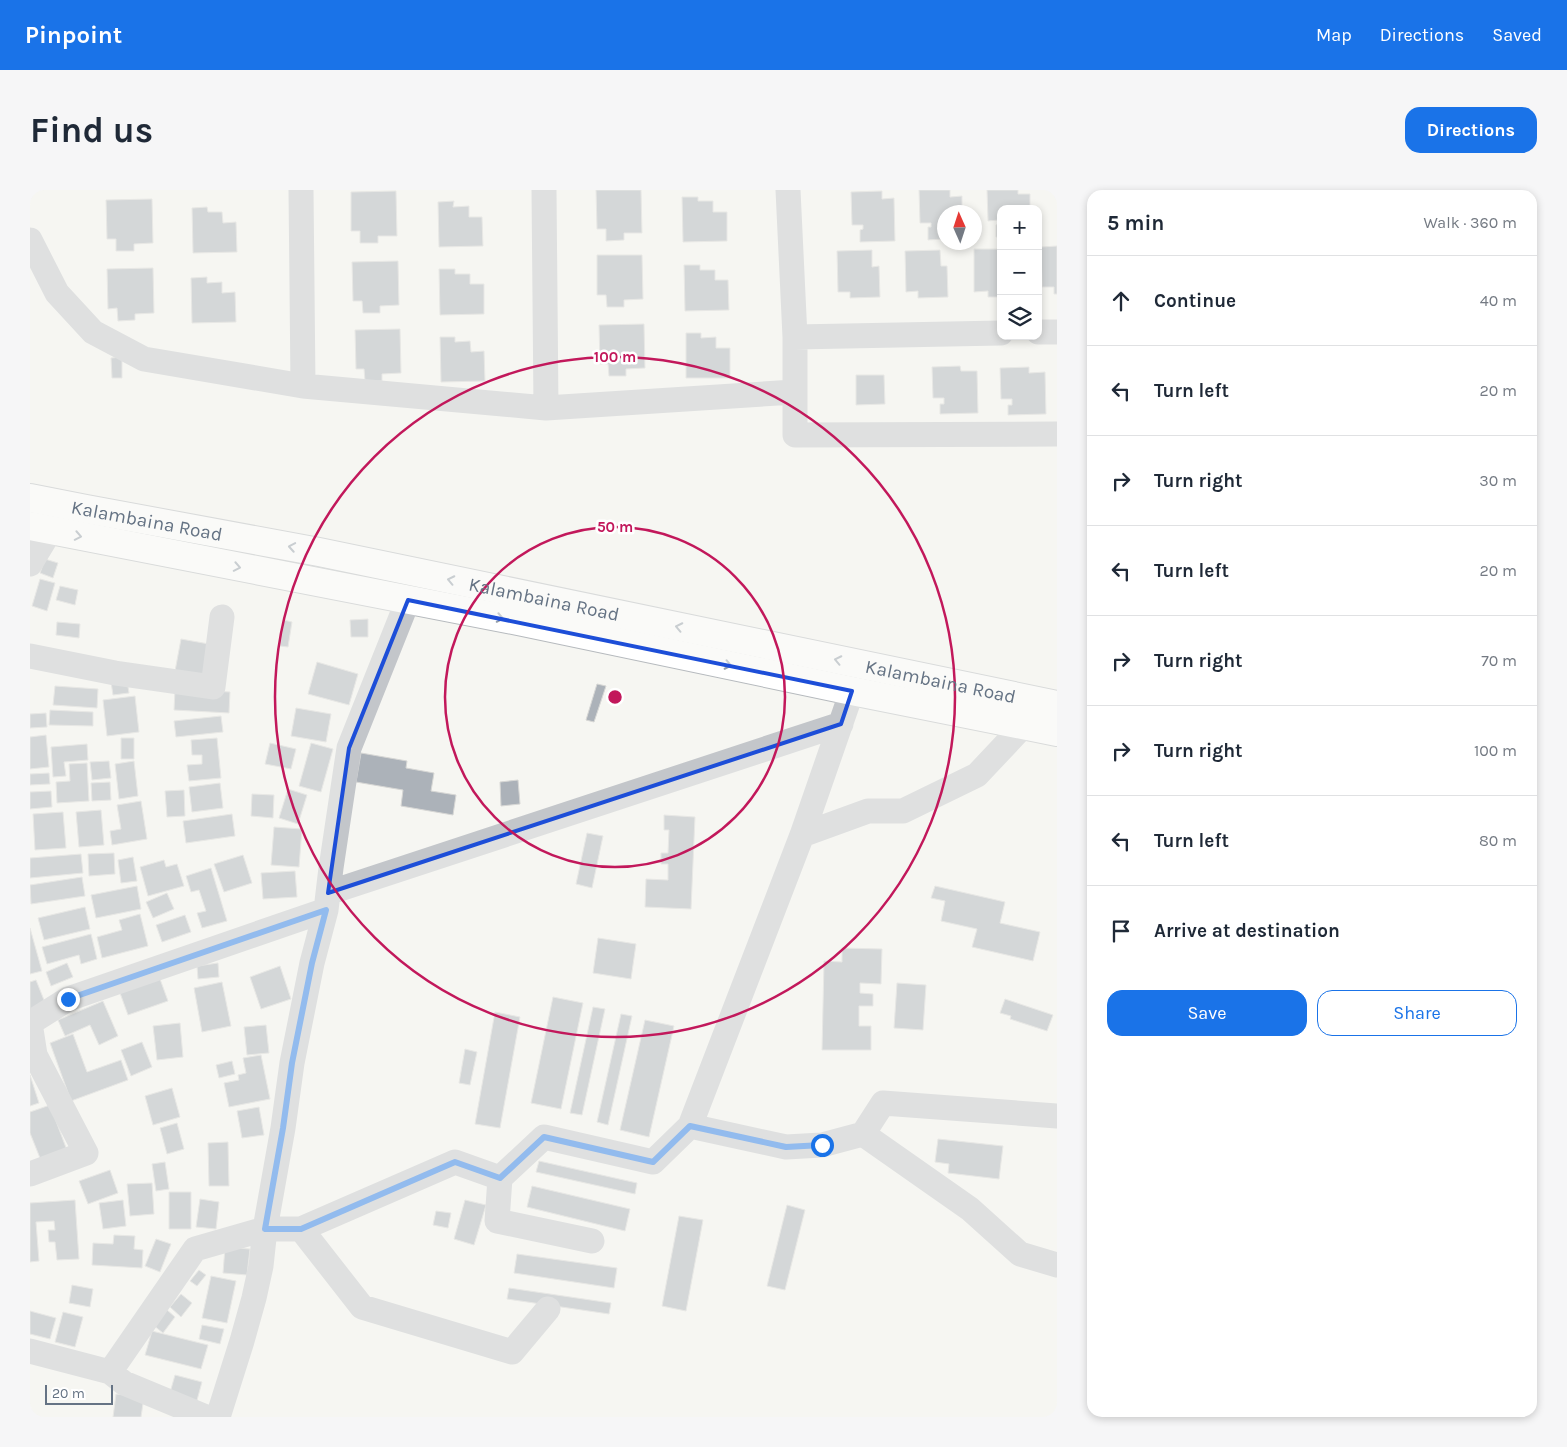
<!DOCTYPE html>
<meta charset="utf-8">
<style>
:root{--surface:#fff;--page:#f6f6f7;--text:#1f2937;--muted:#747a83;--line:#e0e1e3;--accent:#1a73e8}
body{margin:0;font-family:Karla,sans-serif;background:var(--page);color:var(--text)}
.controls{position:absolute;right:15px;top:15px;display:grid;overflow:hidden;border-radius:10px;box-shadow:0 2px 8px #0003}
.controls button{width:45px;height:45px;display:grid;place-items:center;padding:0;border:0;border-bottom:1px solid var(--line);background:var(--surface);color:var(--text);font:25px sans-serif}
.compass{position:absolute;left:907px;top:15px;width:45px;height:45px;border-radius:50%;background:var(--surface);box-shadow:0 2px 8px #0003;rotate:357deg}
.scale{position:absolute;left:15px;bottom:12px;width:68px;box-sizing:border-box;padding-left:5px;border:2px solid #657384;border-top:0;font-size:14px;line-height:18px;white-space:nowrap;color:#657384;-webkit-text-stroke:4px #fff;paint-order:stroke}
.stop{position:absolute;width:15px;height:15px;margin:-11px;border:4px solid #1a73e8;border-radius:50%;background:#fff}
.stop.end{background:#1a73e8;border-color:#fff;box-shadow:0 1px 5px #0008}
.list{margin:0;padding:0;list-style:none}
h2{display:flex;justify-content:space-between;align-items:center;height:65px;margin:0;padding:0 20px;font-size:21px}
h2 small{font-size:16px;font-weight:400;color:var(--muted)}
.list li{display:grid;grid-template-columns:32px 1fr auto;gap:15px;align-items:center;box-sizing:border-box;height:90px;padding:0 20px;border-top:1px solid var(--line)}
.list b{display:block;font-size:19px;white-space:nowrap}
.list em{font-size:16px;font-style:normal;color:var(--muted)}
.actions{display:flex;gap:10px;padding:15px 20px}
.actions a{flex:1;padding:11px 0;border:1px solid var(--accent);border-radius:15px;text-align:center;font-size:18px;color:var(--accent)}
.actions .main{background:var(--accent);color:#fff}
.icon{flex:none;width:28px;height:28px;fill:none;stroke:currentColor;stroke-width:2;stroke-linecap:round;stroke-linejoin:round}
.map{position:relative;flex:none;width:1027px;height:1227px;overflow:hidden;border-radius:15px}
header{display:flex;align-items:center;gap:30px;box-sizing:border-box;height:70px;padding:0 25px;background:var(--accent);color:#fff}
header strong{font-size:24px}
nav{display:flex;gap:28px;margin-inline-start:auto;font-size:18px}
.intro{display:flex;align-items:center;justify-content:space-between;box-sizing:border-box;height:120px;padding:0 30px}
h1{margin:0;font-size:35px}
.button{padding:12px 22px;border-radius:15px;background:var(--accent);color:#fff;font-size:18px;font-weight:700}
main{display:flex;gap:30px;padding:0 30px}
aside{flex:1;background:var(--surface);border-radius:15px;box-shadow:0 2px 8px #0003}
.map>svg:first-child{display:block}
</style>
<header>
<strong>Pinpoint</strong>
<nav><a>Map</a><a>Directions</a><a>Saved</a></nav>
</header>
<div class="intro"><h1>Find us</h1><a class="button">Directions</a></div>
<main>
<div class="map">
<svg width="1027" height="1227" viewBox="0 0 1027 1227">
<rect width="100%" height="100%" fill="#f6f6f2"/>
<path fill="#acb2b9" stroke="#d7d7d5" d="M566 0H611L612 43H594V50L576 51V39H567Z
M889 0H920V7L932 6V22H914V49L898 50V37H901V33H890Z
M957 0H988V4H1000V19H971V47H966V35L969 34V30L958 31Z
M366 1 367 46H348V53H330V41H321V2Z
M852 1V9L864 8 865 51 830 52V40L833 39V35H822L821 2Z
M652 7H668V11H683V22H697V51L653 52Z
M122 9 123 53 104 54V61H86V49H77L76 10Z
M424 11 423 17 439 16V27H452L453 56 409 57 408 12Z
M177 17 178 22H192L193 33 206 32 207 62 163 63 162 18Z
M1027 56V104H1024V97H1012L1011 57Z
M944 59H971V107H958V101L944 102Z
M842 60V77L849 76 850 107 820 108V102H808L807 61Z
M910 60 911 76H917L918 107 888 108V101L876 102 875 61Z
M567 65H612L613 109 594 110V117H577L576 105H567Z
M368 71 369 115 350 116V123H333L332 111H323L322 72Z
M654 75H670V80H685V90H698L699 120 655 121Z
M123 78 124 123 105 124V130L88 131 87 118 78 119 77 79Z
M409 79H425V84H440V94H454V124L410 125Z
M177 87V93L192 92V103L205 102 206 132 162 133 161 88Z
M614 134 615 178 596 179V186H579L578 174H570L569 135Z
M370 139 371 183 352 184V191H335L334 179H326L325 140Z
M656 143H671V148L686 147V158H700V188H656Z
M410 147H425V152L440 151 441 162 454 161 455 191 411 192Z
M92 167V188H82L81 168Z
M930 176 931 181H947L948 223 910 224V214H914V208H903L902 177Z
M999 177V183L1015 182 1016 224 978 225V215H982V209H971L970 178Z
M826 185H854L855 214 826 215Z
M15 369 28 373 23 388 10 383Z
M10 389 25 393 17 421 2 416Z
M30 396 48 400 45 415 26 410Z
M338 429V447H321L320 430Z
M254 430 262 432 258 457 250 456Z
M27 432 50 434 49 448 26 445Z
M151 449 179 454 173 486 145 481Z
M287 472 328 484 319 515 278 504Z
M97 490 99 503 83 505 81 492Z
M567 494 576 496 564 532 556 530Z
M25 496 68 499 67 518 23 515Z
M145 499 200 502 199 523 144 520Z
M105 506 109 542 77 546 73 510Z
M266 518 301 524 296 552 261 546Z
M20 520 63 522V536L19 535Z
M16 523 17 537 0 538V524Z
M191 526 193 542 146 547 144 531Z
M16 545 19 577 0 579V547Z
M91 548H104V569H91Z
M187 548 191 588 159 591 157 575 172 574V565H162L161 550Z
M240 553 266 559 261 579 235 574Z
M281 553 303 559 291 602 269 596Z
M57 554 58 570 34 572 36 586 23 587 21 557Z
M331 563 377 571 376 578 404 583 401 601 426 605 423 625 371 616 373 600 326 592Z
M79 571 81 588 62 590 60 572Z
M104 571 108 606 89 609 85 574Z
M57 573 59 611 27 613 26 592 40 591 39 574Z
M19 583 20 594 0 595V584Z
M488 590 490 614 471 616 470 592Z
M80 592 81 610 62 611 61 593Z
M190 593 193 618 162 622 159 597Z
M258 599 277 605 268 634 249 628Z
M154 600 155 626 137 627 135 601Z
M21 601 22 617 0 619V602Z
M222 604 244 605 243 628 221 626Z
M111 611 117 649 82 655 80 641 91 639 87 615Z
M71 620 74 655 49 657 46 622Z
M33 622 36 658 5 660 3 624Z
M202 624 205 646 156 653 153 631Z
M634 625 665 627 661 719 615 717 616 689 638 690V674H631V663H638L639 640H634Z
M244 637 272 639 269 677 241 675Z
M557 643 573 646 562 698 546 694Z
M84 663 85 684 59 686 58 664Z
M51 664 53 683 0 688V668Z
M213 665 222 693 194 702 184 674Z
M103 667 107 691 91 693 88 670Z
M134 670 136 677 147 674 154 696 118 706 110 677Z
M181 678 197 731 172 738 167 723 176 721 169 700 161 702 156 686Z
M265 681 267 707 233 709 231 683Z
M52 687 55 706 1 714 0 695Z
M107 696 111 719 66 728 61 705Z
M905 696 975 712 970 733 1010 742 1003 771 942 757 947 739 911 731 915 711 901 708Z
M137 703 144 719 123 728 116 712Z
M55 717 60 739 14 750 8 728Z
M110 724 118 756 72 768 67 747 92 740 89 730Z
M155 725 161 742 132 752 126 735Z
M0 738 12 781 0 784Z
M61 744 67 769 51 774 49 765 17 774 12 757Z
M568 748 606 754 601 789 563 783Z
M812 758 852 759 851 794 830 793V803L843 804V816H829V836H841V860H792L794 771 812 772Z
M37 773 43 787 21 796 16 782Z
M188 773 189 787 168 789 167 776Z
M250 776 261 809 231 819 220 787Z
M130 789 138 811 98 825 90 803Z
M6 790 16 815 0 821V792Z
M192 792 201 836 172 842 164 798Z
M867 793 896 795 893 840 864 838Z
M523 807 553 813 531 919 501 913Z
M975 809 1023 825 1017 841 980 829 981 826 970 823Z
M73 811 88 846 69 855 60 835 35 846 28 830Z
M563 817 575 819 552 925 540 923Z
M465 822 490 827 470 938 445 934Z
M591 824 602 826 578 935 567 932Z
M615 830 644 836 619 947 590 940Z
M150 833 153 867 127 870 123 836Z
M236 835 239 863 217 865 214 837Z
M43 844 57 882 91 870 98 890 41 911 20 853Z
M112 852 122 877 101 886 91 860Z
M435 859 447 862 440 895 429 893Z
M231 865 240 909 199 917 194 893 209 890 208 885 216 883 213 868Z
M202 871 205 884 189 888 186 875Z
M0 885 9 913 0 916Z
M142 898 150 927 123 935 115 906Z
M20 915 38 963 12 973 0 943V922Z
M229 917 234 945 212 948 207 921Z
M147 933 154 959 137 964 130 938Z
M908 949 973 956 969 989 918 983 919 974 905 972Z
M198 952 199 996H179L178 953Z
M509 971 607 993 605 1004 506 982Z
M135 972 139 999 126 1001 122 974Z
M80 980 88 1003 58 1014 49 991Z
M122 993 124 1024 100 1026 97 994Z
M502 996 600 1019 595 1041 497 1017Z
M139 1002H161V1039H139Z
M170 1009 189 1012 186 1039 166 1037Z
M45 1010 49 1069 27 1070 25 1052H19L18 1040H25L24 1031 6 1032 9 1071 0 1072V1013Z
M93 1010 96 1036 73 1039 69 1013Z
M435 1010 456 1015 444 1055 424 1049Z
M757 1015 775 1020 755 1100 737 1096Z
M406 1021 421 1023 418 1038 403 1035Z
M649 1026 673 1030 656 1121 632 1116Z
M84 1045 105 1046 104 1059 113 1060 112 1078 62 1075 63 1053 83 1054Z
M126 1049 141 1054 130 1082 115 1076Z
M195 1057 220 1059 217 1085 193 1083Z
M487 1064 587 1078 584 1098 484 1083Z
M169 1080 176 1085 167 1096 160 1091Z
M181 1086 206 1091 197 1133 172 1128Z
M42 1095 63 1099 60 1117 39 1113Z
M479 1098 581 1113 579 1124 477 1109Z
M151 1104 162 1113 151 1127 140 1117Z
M136 1119 145 1127 133 1143 123 1135Z
M0 1121 26 1128 20 1149 0 1144Z
M33 1122 53 1127 45 1157 25 1152Z
M172 1135 194 1139 190 1154 169 1149Z
M122 1141 178 1155 171 1179 115 1165Z
M145 1185 172 1192 166 1214 139 1206Z
M86 1204 114 1207 111 1227H83Z"/>
<g fill="none" stroke-linecap="round" stroke-linejoin="round">
<g stroke="#b6babe" stroke-width="30">
<g id="major">
<path id="s1" d="M0 308 56 319 289 362 1027 515"/>
<path d="M0 336 493 432 822 501 1027 542"/>
</g>
</g>
<path stroke="#c3c6ca" stroke-width="25" d="M271 0 273 196
M514 0 516 218
M758 0 765 147V245L1027 244
M0 50 27 103 63 142 114 169 273 196 516 218 764 202
M1008 142H1027
M765 147 971 143
M0 374 20 341
M0 466 85 483 183 497 192 427
M772 645 838 621H873L947 585 994 535
M298 703 811 534
M0 867 5 865 0 833 38 809 296 720
M660 936 756 957 792 955 833 944 853 913 1027 926
M833 944 940 1019 990 1064 1027 1075
M0 984 56 963 5 865
M470 988 514 947 623 972 660 936 772 645 822 501
M271 1039 425 972 470 988 467 1031 562 1051
M0 1161 80 1182 94 1193 176 1227
M80 1182 165 1059 235 1039H271L332 1117 482 1162 518 1119
M188 1227 212 1151 224 1108 231 1076 235 1039 253 938 262 873 282 773 296 720 301 678 319 558 378 410"/>
<use href="#major" stroke="#fff" stroke-width="28"/>
</g>
<defs><path id="oneway-chevron" d="M-2-3.5L2.5 0L-2 3.5" fill="none" stroke-width="1.6" stroke-linecap="round" stroke-linejoin="round" transform="scale(1.25)"/></defs>
<g stroke="#939da9">
<use href="#oneway-chevron" transform="translate(48 346) rotate(11)"/>
<use href="#oneway-chevron" transform="translate(262 357) rotate(-170)"/>
<use href="#oneway-chevron" transform="translate(207 377) rotate(11)"/>
<use href="#oneway-chevron" transform="translate(421 390) rotate(-168)"/>
<use href="#oneway-chevron" transform="translate(470 428) rotate(11)"/>
<use href="#oneway-chevron" transform="translate(649 437) rotate(-168)"/>
<use href="#oneway-chevron" transform="translate(808 470) rotate(-168)"/>
<use href="#oneway-chevron" transform="translate(698 475) rotate(12)"/>
</g>
<g fill="none" stroke-linecap="round" stroke-linejoin="round">
<path stroke="#1a73e8" stroke-width="6" d="M38 809 296 720 282 773 262 873 253 938 235 1039H271L425 972 470 988 514 947 623 972 660 936 756 957 792 955"/>
</g>
<path d="M0 0H1027V1227H0ZM378 410 822 501 811 534 298 703 319 558Z" fill="#f6f6f2" fill-opacity=".55" fill-rule="evenodd"/>
<path fill="none" stroke="#1d4ed8" stroke-width="4" stroke-linejoin="round" d="M378 410 822 501 811 534 298 703 319 558Z"/>
<g fill="none" stroke="#c2185b" stroke-width="2.5">
<circle cx="585" cy="507" r="170"/>
<circle cx="585" cy="507" r="340"/>
</g>
<g text-anchor="middle" stroke-width="5" stroke-linejoin="round" paint-order="stroke">
<g font-size="19" fill="#657384" stroke="#fff">
<text dy="7" stroke="none"><textPath href="#s1" startOffset="119">Kalambaina Road</textPath></text>
<text dy="7" stroke="none"><textPath href="#s1" startOffset="524">Kalambaina Road</textPath></text>
<text dy="7" stroke="none"><textPath href="#s1" startOffset="929">Kalambaina Road</textPath></text>
</g>
</g>
<circle cx="585" cy="507" r="8" fill="#c2185b" stroke="#fff" stroke-width="2.5"/>
<g font-size="15" text-anchor="middle" font-weight="bold" fill="#c2185b" stroke="#fff" stroke-width="5" stroke-linejoin="round" paint-order="stroke">
<text x="585" y="172">100 m</text>
<text x="585" y="342">50 m</text>
</g>
</svg>
<div class="controls">
<button>+</button>
<button>−</button>
<button><svg class="icon" aria-label="layers" viewBox="0 0 24 24"><path d="M12 4l9 5-9 5-9-5zM3 14l9 5 9-5"/></svg></button>
</div>
<svg class="compass" viewBox="-18 -18 36 36"><path d="M0-13l5 13h-10z" fill="#e53935"/><path d="M0 13l5-13h-10z" fill="#747a83"/></svg>
<div class="scale">20 m</div>
<div class="stop" style="left:792px;top:955px"></div>
<div class="stop end" style="left:38px;top:809px"></div>
</div>
<aside>
<h2>5 min<small>Walk · 360 m</small></h2>
<ul class="list">
<li><svg class="icon" aria-label="ahead" viewBox="0 0 24 24"><path d="M12 20V5M6 11l6-6 6 6"/></svg><div><b>Continue</b></div><em>40 m</em></li>
<li><svg class="icon" aria-label="left" viewBox="0 0 24 24"><path d="M17 20v-9H6M10 6l-5 5 5 5"/></svg><div><b>Turn left</b></div><em>20 m</em></li>
<li><svg class="icon" aria-label="right" viewBox="0 0 24 24"><path d="M7 20v-9h11M14 6l5 5-5 5"/></svg><div><b>Turn right</b></div><em>30 m</em></li>
<li><svg class="icon" aria-label="left" viewBox="0 0 24 24"><path d="M17 20v-9H6M10 6l-5 5 5 5"/></svg><div><b>Turn left</b></div><em>20 m</em></li>
<li><svg class="icon" aria-label="right" viewBox="0 0 24 24"><path d="M7 20v-9h11M14 6l5 5-5 5"/></svg><div><b>Turn right</b></div><em>70 m</em></li>
<li><svg class="icon" aria-label="right" viewBox="0 0 24 24"><path d="M7 20v-9h11M14 6l5 5-5 5"/></svg><div><b>Turn right</b></div><em>100 m</em></li>
<li><svg class="icon" aria-label="left" viewBox="0 0 24 24"><path d="M17 20v-9H6M10 6l-5 5 5 5"/></svg><div><b>Turn left</b></div><em>80 m</em></li>
<li><svg class="icon" aria-label="arrive" viewBox="0 0 24 24"><path d="M6 21V4h12l-3 4 3 4H6"/></svg><div><b>Arrive at destination</b></div></li>
</ul>
<div class="actions"><a class="main">Save</a><a>Share</a></div>
</aside>
</main>
